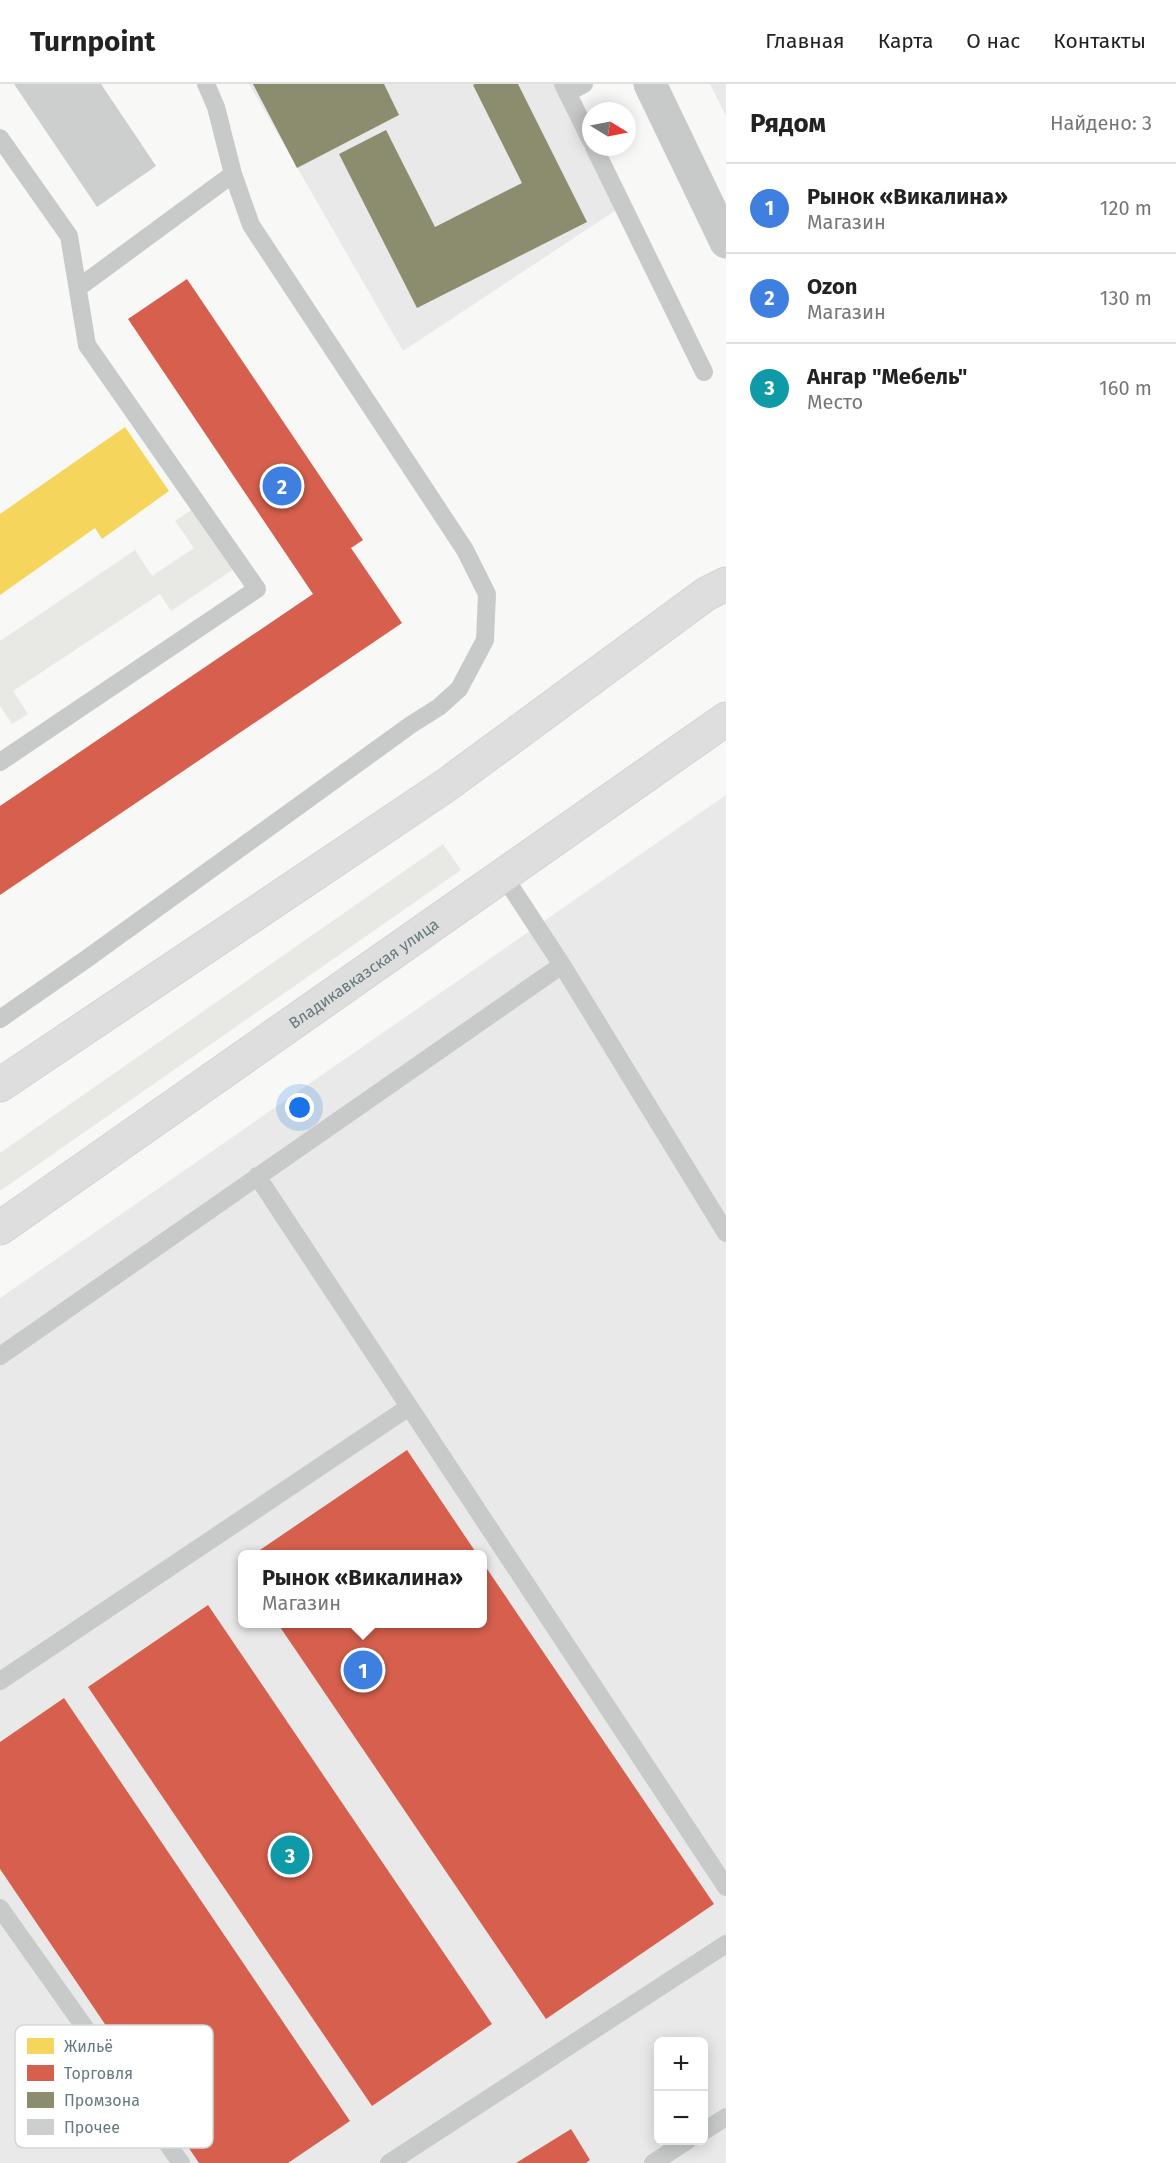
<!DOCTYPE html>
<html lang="ru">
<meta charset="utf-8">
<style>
:root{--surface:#fff;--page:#f6f6f6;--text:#222;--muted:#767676;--line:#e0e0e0;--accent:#585d5f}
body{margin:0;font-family:"Fira Sans",sans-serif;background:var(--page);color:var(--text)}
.controls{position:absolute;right:18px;bottom:18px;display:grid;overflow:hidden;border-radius:9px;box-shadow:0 3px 15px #0003}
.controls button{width:54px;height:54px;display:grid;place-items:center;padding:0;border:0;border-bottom:2px solid var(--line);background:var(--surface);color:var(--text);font:30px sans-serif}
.compass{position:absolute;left:582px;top:18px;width:54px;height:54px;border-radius:50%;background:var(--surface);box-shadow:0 3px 15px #0003;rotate:100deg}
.you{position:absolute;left:300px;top:1024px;width:21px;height:21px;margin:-15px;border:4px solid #fff;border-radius:50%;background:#1a73e8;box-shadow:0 0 0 9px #1a73e833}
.badge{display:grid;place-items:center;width:39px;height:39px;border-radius:50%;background:var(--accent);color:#fff;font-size:20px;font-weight:700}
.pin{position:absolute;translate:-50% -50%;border:3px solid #fff;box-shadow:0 2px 6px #0006}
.popup{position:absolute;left:238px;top:1466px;width:249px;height:78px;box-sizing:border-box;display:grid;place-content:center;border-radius:9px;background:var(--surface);filter:drop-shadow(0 2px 4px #0005);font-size:20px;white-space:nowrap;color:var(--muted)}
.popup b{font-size:22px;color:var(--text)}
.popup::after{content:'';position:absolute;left:50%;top:100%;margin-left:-12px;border:12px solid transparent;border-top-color:var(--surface)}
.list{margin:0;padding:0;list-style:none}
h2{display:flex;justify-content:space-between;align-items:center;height:78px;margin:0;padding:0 24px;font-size:26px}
h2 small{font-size:20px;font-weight:400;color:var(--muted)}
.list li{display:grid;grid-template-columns:39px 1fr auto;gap:18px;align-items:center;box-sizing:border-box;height:90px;padding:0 24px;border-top:2px solid var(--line)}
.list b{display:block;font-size:22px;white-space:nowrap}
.list p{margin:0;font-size:20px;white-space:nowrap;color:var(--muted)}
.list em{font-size:20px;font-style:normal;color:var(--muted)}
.map{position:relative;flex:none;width:726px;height:2079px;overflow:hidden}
header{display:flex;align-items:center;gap:36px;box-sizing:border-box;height:84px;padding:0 30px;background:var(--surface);border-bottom:2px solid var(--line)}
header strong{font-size:28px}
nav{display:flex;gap:33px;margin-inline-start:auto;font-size:21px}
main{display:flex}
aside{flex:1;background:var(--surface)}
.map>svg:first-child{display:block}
</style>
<header>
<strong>Turnpoint</strong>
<nav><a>Главная</a><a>Карта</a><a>О нас</a><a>Контакты</a></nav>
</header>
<main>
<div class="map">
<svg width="726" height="2079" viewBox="0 0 726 2079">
<rect width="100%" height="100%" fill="#f8f8f7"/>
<path fill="#e8e9e8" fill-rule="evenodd" d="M249 0H571L630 117 403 267Z
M710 0H726V32Z
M726 711V2079H0V1214ZM243 1470H483V1540H243ZM658 1958H704V2056H658Z"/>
<path fill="#e8e9e5" d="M194 424 234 485 171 527 160 510 13 607 28 630 12 640 0 622V557L135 466 152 492 194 464 175 437Z
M443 760 461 786 0 1107V1069Z"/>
<path fill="#f6d55c" d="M125 343 169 407 102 455 95 444 0 511V430Z"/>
<path fill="#d6604d" d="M187 195 363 456 351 464 402 539 0 811V722L313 510 128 235Z
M407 1366 477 1470H254Z
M483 1479 714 1820 546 1935 278 1540H483Z
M208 1521 492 1940 372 2022 88 1603Z
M64 1614 350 2037 288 2079H199L0 1785V1658Z
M571 2045 590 2076 586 2079H516Z"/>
<path fill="#8c8c6e" d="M253 0H384L399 31 297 84Z
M475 0H518L587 138 417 224 339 70 386 46 435 143 522 99 473 1Z"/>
<path fill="#cdcfcf" d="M14 0H101L156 82 97 123Z"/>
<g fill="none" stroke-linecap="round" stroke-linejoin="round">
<g stroke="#d2d4d4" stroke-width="35">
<g id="secondary">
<path d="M0 1001 445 702 706 510 726 500"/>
<path id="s1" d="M0 1144 726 635"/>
</g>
</g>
<path stroke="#c8caca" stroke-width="18" d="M563 0 591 57
M567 9 584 0
M0 54 69 152 87 261 257 505 0 678
M594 63 704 288
M78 204 233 90
M562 881 726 1149
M0 935 85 876 412 640 439 623 459 605 485 556 487 510 465 466 251 141 233 90 216 23 206 0
M257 1092 726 1803
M0 1272 562 881 503 791
M0 1597 409 1323
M0 1824 181 2079
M704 2047 726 2033
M389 2079 726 1860
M653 2079 688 2056"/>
<path stroke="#c8caca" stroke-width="33" d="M650 0 726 158"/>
<use href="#secondary" stroke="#dedede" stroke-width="33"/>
</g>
<g text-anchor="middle" stroke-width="6" stroke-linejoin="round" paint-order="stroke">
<g font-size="16" fill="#66797f" stroke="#fff">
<text dy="6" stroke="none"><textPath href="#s1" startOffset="444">Владикавказская улица</textPath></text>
</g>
</g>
<rect x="15" y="1941" width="198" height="123" rx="9" fill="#fff" stroke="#d1d7d9" stroke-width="1.5"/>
<rect x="27" y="1954" width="27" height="16" fill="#f6d55c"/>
<rect x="27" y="1981" width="27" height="16" fill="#d6604d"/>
<rect x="27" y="2008" width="27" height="16" fill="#8c8c6e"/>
<rect x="27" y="2035" width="27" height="16" fill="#cdcfcf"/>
<g font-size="16" fill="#66797f">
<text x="64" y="1968">Жильё</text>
<text x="64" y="1995">Торговля</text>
<text x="64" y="2022">Промзона</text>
<text x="64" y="2049">Прочее</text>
</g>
</svg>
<div class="controls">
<button>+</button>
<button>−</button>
</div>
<svg class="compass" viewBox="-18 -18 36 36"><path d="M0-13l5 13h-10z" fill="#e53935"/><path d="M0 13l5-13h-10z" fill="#767676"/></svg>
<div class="you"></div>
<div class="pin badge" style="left:363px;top:1586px;background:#3f7fe0">1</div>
<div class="popup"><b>Рынок «Викалина»</b>Магазин</div>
<div class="pin badge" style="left:282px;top:402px;background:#3f7fe0">2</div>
<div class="pin badge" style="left:290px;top:1771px;background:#0f9aa8">3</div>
</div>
<aside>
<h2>Рядом<small>Найдено: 3</small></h2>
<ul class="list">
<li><span class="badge" style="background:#3f7fe0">1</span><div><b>Рынок «Викалина»</b><p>Магазин</p></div><em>120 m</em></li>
<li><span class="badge" style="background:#3f7fe0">2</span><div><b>Ozon</b><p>Магазин</p></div><em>130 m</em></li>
<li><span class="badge" style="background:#0f9aa8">3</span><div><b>Ангар &quot;Мебель&quot;</b><p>Место</p></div><em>160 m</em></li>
</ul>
</aside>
</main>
